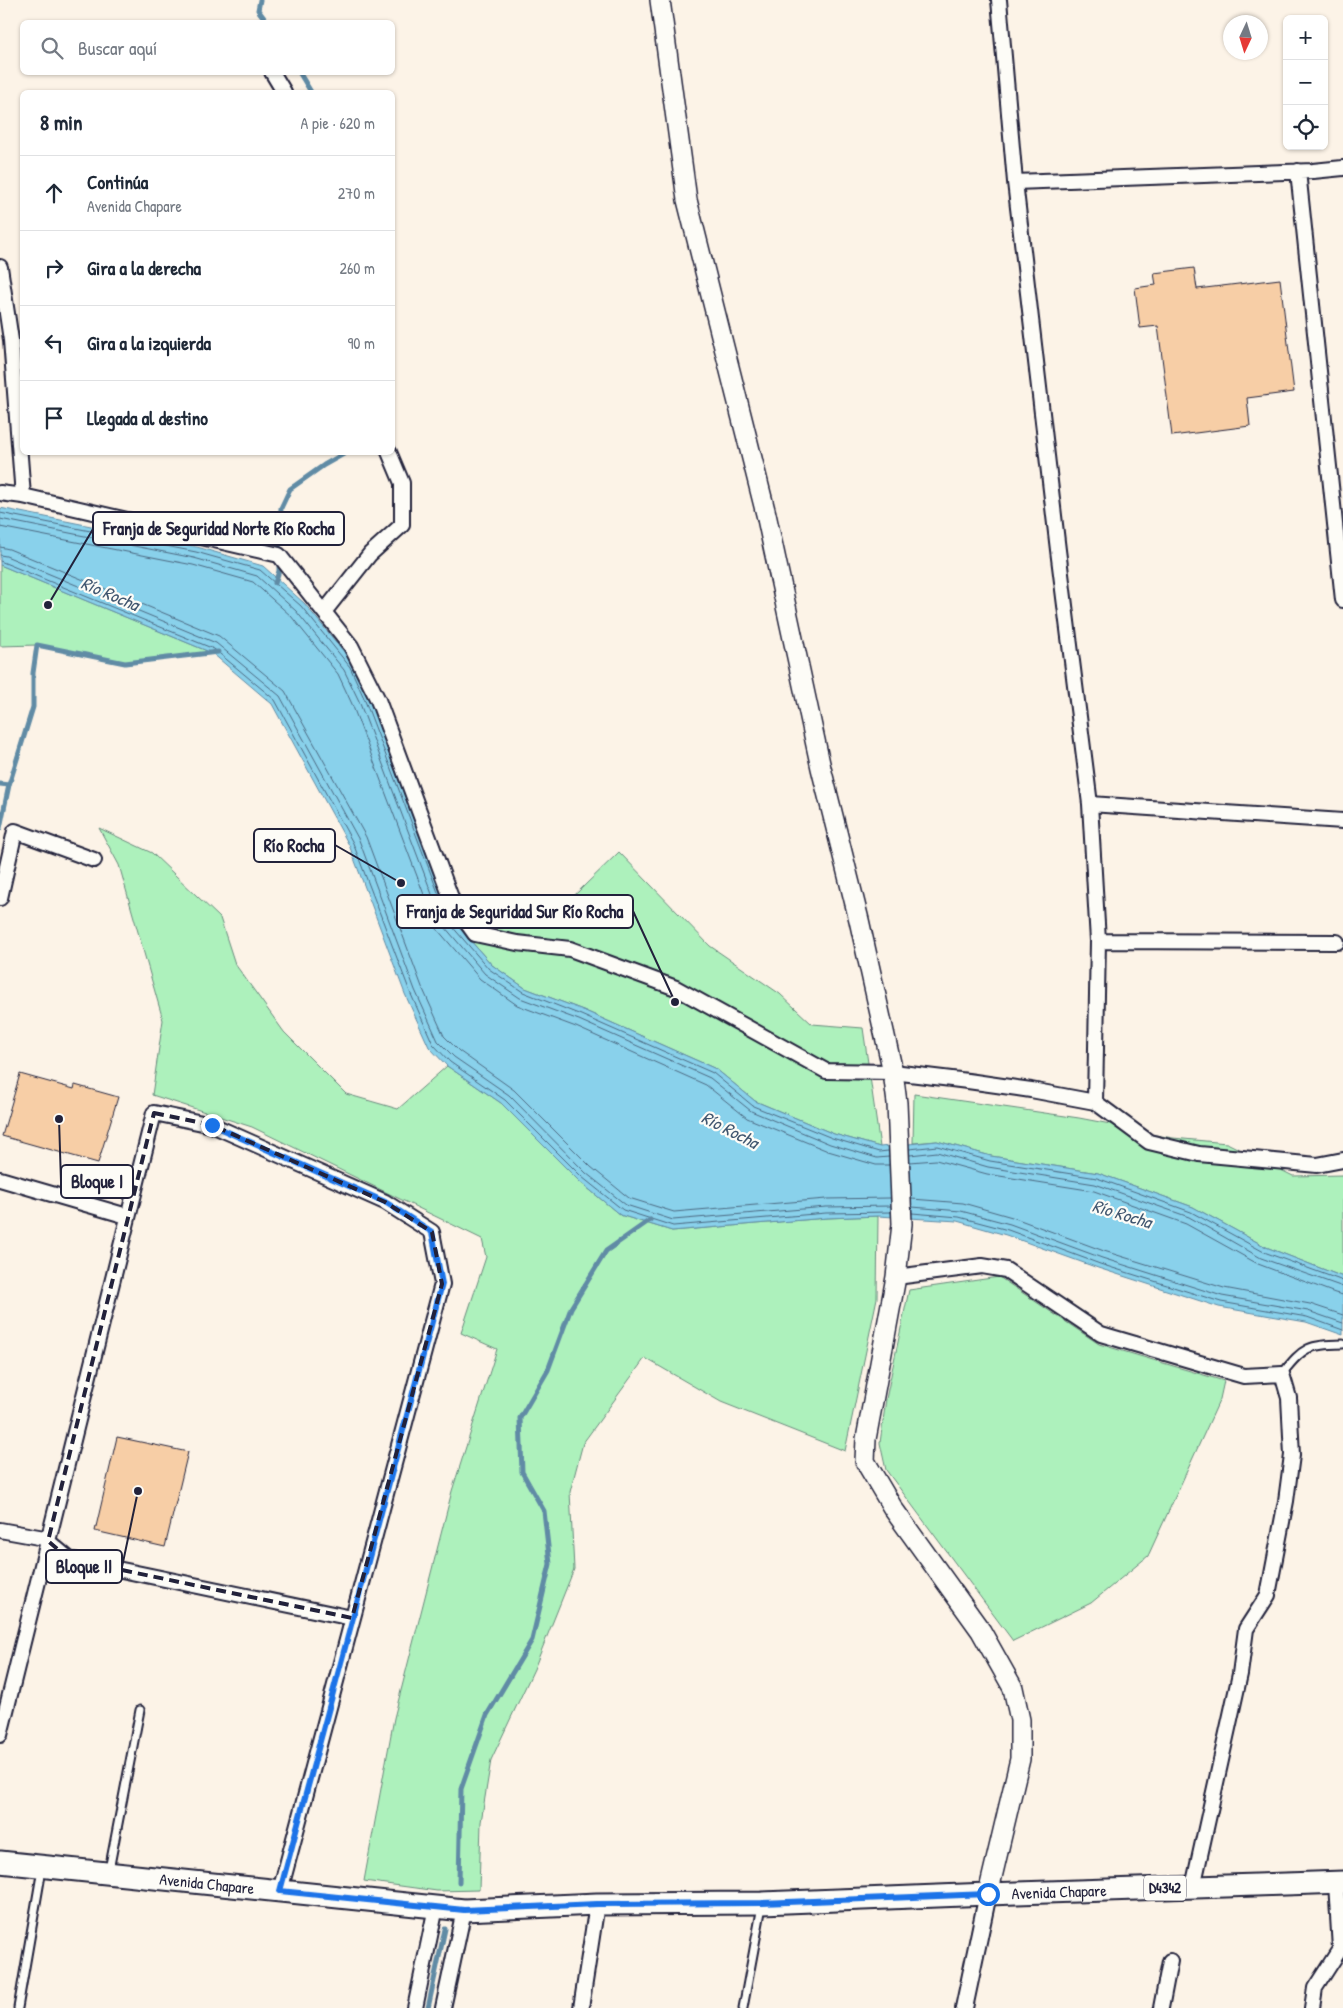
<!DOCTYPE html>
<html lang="es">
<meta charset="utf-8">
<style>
:root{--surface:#fff;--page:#f6f6f7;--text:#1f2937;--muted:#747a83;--line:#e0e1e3}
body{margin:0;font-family:"Patrick Hand",sans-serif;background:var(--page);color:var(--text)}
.controls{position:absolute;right:15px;top:15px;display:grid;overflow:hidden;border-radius:8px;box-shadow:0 1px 4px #0004}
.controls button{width:45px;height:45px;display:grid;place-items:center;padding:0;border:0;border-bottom:1px solid var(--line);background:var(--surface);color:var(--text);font:25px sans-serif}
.compass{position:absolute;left:1223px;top:15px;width:45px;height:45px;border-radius:50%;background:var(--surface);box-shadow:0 1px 4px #0004;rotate:184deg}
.stop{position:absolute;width:15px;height:15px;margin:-11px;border:4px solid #1a73e8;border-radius:50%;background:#fff}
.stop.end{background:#1a73e8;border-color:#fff;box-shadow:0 1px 5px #0008}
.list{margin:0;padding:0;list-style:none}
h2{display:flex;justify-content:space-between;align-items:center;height:65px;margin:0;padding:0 20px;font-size:21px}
h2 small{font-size:16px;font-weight:400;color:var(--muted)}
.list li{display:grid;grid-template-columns:32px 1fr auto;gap:15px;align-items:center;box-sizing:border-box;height:75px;padding:0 20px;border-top:1px solid var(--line)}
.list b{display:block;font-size:19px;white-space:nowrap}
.list p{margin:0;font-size:16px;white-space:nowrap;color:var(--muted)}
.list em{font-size:16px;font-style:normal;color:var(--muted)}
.icon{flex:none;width:28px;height:28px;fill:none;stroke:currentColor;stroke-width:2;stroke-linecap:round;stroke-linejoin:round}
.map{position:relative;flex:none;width:1343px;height:2008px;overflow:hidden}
.search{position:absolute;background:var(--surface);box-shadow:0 1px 4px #0004;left:20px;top:20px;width:375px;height:55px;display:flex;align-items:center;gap:12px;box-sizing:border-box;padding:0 18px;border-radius:8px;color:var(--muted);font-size:19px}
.panel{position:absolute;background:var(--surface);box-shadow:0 1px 4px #0004;left:20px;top:90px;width:375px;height:365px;border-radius:8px}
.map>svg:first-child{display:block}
</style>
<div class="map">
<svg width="1343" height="2008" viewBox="0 0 1343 2008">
<rect width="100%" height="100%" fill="#fcf3e7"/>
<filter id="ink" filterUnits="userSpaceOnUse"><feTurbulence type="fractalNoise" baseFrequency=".02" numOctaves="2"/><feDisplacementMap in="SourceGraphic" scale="10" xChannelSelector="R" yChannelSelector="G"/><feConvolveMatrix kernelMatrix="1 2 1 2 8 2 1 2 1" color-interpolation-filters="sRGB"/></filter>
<g filter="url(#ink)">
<path fill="#adf1bc" stroke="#688a7c" d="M0 565 212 653 176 656 125 663 37 645 0 646Z
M99 828 152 853 220 918 235 964 284 1032 346 1094 398 1109 447 1066 501 1103 579 1181 620 1215 672 1231 827 1218 878 1216 877 1298 845 1451 721 1402 645 1358 583 1443 570 1492 574 1569 534 1669 491 1760 481 1822 479 1890 437 1891 364 1881 394 1718 452 1491 497 1349 461 1333 486 1257 482 1239 252 1127 152 1095 163 1020 119 865Z
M619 852 710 946 780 994 812 1024 863 1028 880 1147 834 1134 755 1101 716 1069 583 1010 525 988 492 965 454 922 485 918 548 921Z
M914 1094 1079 1118 1121 1126 1138 1132 1173 1138 1227 1143 1293 1176 1343 1175V1277L1266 1247 1193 1207 1098 1173 991 1156 937 1141 913 1143Z
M999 1277 1099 1344 1224 1381 1220 1399 1148 1556 1091 1603 1013 1641 886 1470 880 1443 886 1399 909 1290Z"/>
<path fill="#89d1eb" stroke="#608ba5" d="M0 508 197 547 263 566 304 603 354 664 369 696 454 922 492 965 525 988 583 1010 716 1069 755 1101 834 1134 880 1147 937 1141 991 1156 1098 1173 1193 1207 1266 1247 1343 1277V1335L1306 1322 1219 1307 1098 1268 1006 1235 957 1221 878 1216 827 1218 672 1231 620 1215 579 1181 501 1103 447 1066 429 1047 405 994 349 845 272 704 212 653 0 565Z"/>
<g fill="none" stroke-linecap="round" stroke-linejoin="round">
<path stroke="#4b6881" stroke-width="1" d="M0 513 196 552 260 570 301 606 350 667 364 698 450 924 489 969 523 992 581 1015 713 1073 753 1106 832 1138 879 1152 888 1151
M0 519 194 558 257 576 296 611 344 670 359 701 444 926 485 974 520 998 579 1020 710 1078 751 1111 830 1144 877 1158 889 1157
M0 527 193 565 253 582 291 616 338 674 352 704 437 929 480 979 517 1005 576 1027 706 1085 747 1118 828 1151 876 1165H889
M0 547 9 549 219 636 285 691 366 837 422 987 444 1036 459 1051 514 1090 591 1167 629 1198 674 1212 826 1199 890 1198
M0 555 6 556 216 643 280 696 359 840 415 990 438 1041 454 1057 509 1095 586 1173 626 1205 673 1220 826 1207 891 1206
M0 561 214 649 275 700 353 843 410 992 433 1044 450 1062 505 1100 582 1177 623 1210 673 1226 826 1213 891 1212
M910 1149 937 1146 990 1161 1097 1178 1191 1212 1264 1252 1343 1281
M910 1155 937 1152 988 1167 1095 1184 1189 1217 1261 1258 1343 1287
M910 1162 936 1160 987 1174 1094 1191 1186 1224 1258 1264 1335 1293 1343 1295
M912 1199 963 1203 1012 1217 1104 1251 1224 1288 1310 1304 1343 1315
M912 1207 961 1211 1010 1224 1102 1258 1222 1296 1308 1311 1343 1323
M912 1213 959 1217 1008 1230 1100 1264 1221 1302 1307 1317 1343 1330"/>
<path stroke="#608ba5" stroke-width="5" d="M260 0 258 10 267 22
M299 72 311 92
M279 553 281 508 290 489 324 465 347 452
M275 583 279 571V562
M0 784 9 785
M0 828 9 785 33 707V673L37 645 125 663 218 652
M459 1882 461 1789 487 1715 532 1640 550 1564 544 1511 522 1472 520 1418 548 1370 571 1308 606 1251 650 1220
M428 2008 445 1929"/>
</g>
<path fill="#f7cea6" stroke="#22223b" d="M1194 268 1197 289 1280 279 1294 392 1247 398 1250 426 1172 436 1158 326 1140 328 1135 288 1156 285 1154 273Z
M20 1074 74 1089 75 1085 118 1097 98 1163 2 1136Z
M117 1437 188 1452 165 1547 95 1531Z"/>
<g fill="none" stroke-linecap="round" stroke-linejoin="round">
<g stroke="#22223b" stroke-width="11">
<path id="service" d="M1282 1374C1304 1346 1308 1345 1343 1344
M109 1870 140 1710
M18 2008 42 1869
M743 2008 762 1906"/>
</g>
<g stroke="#22223b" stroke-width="18">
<path id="minor" d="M999 0 1015 182 1058 550 1090 804 1098 941 1095 1102
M272 72 284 92
M1298 171 1343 600
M1015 182 1313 171 1343 168
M0 267 11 340 23 496
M0 493 23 496 279 555 351 646 378 700 453 903 475 934 517 943 570 949 676 988 826 1071 893 1072 968 1081 1031 1090 1095 1102 1149 1142 1199 1154 1317 1165 1343 1160
M324 612 370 554 402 525V483L389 452
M1090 804 1343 821
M0 898 15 831 94 860
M1098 941 1337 942
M0 1179 127 1216
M896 1277 982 1266 1006 1270 1101 1334 1244 1376 1282 1374 1289 1398 1292 1455 1286 1501 1268 1595 1246 1629 1240 1674 1193 1887
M0 1530 44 1538 69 1559 352 1618
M0 1735 154 1113 212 1125 385 1202 432 1232 442 1284 280 1891
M415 2008 436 1907
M443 2008 464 1910
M581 2008 597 1904
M1161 2008 1170 1961
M1312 2008 1315 1988 1340 1949 1336 1883"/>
</g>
<g stroke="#22223b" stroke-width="20">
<path id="tertiary" d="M964 2008 988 1894"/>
</g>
<g stroke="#22223b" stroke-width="22">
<path id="secondary" d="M660 0 687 200 766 514 821 768 859 920 893 1072 897 1103 902 1224 896 1277 866 1439 865 1461 894 1510 981 1631 1013 1688 1020 1720V1759L988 1894"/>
</g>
<g stroke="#22223b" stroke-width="25">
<g id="primary">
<path id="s1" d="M0 1862 464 1910 597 1904 762 1903 988 1894 1343 1882"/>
</g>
</g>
<use href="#service" stroke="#fdfcf7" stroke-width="7"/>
<use href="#minor" stroke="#fdfcf7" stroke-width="14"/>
<use href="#tertiary" stroke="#fdfcf7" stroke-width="16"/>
<use href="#secondary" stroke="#fdfcf7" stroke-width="19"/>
<use href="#primary" stroke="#fdfcf7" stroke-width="21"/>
</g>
</g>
<g fill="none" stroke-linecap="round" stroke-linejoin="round" filter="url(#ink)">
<path stroke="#1a73e8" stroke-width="6" d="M212 1125 385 1202 432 1232 442 1284 280 1891 464 1910 597 1904 762 1903 988 1894"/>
</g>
<path fill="none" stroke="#22223b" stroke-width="4" stroke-dasharray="10 6" stroke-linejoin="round" d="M154 1113 212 1125 385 1202 432 1232 442 1284 352 1618 69 1559 48 1541Z"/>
<g text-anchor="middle" stroke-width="4.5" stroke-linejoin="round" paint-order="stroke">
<rect fill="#fdfcf7" stroke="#646373" stroke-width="1" x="1144" y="1875.5" width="42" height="25" rx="4"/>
<g font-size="15" font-weight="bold" fill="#22223b">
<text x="1165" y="1893">D4342</text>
</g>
<g font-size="16" fill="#22223b" stroke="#fdfcf7">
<text dy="6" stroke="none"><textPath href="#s1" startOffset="208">Avenida Chapare</textPath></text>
<text dy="6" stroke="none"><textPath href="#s1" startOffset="1062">Avenida Chapare</textPath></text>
</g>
<g font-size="18" font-style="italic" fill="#415770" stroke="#fdfcf7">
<text transform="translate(110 594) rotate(23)" y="6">Río Rocha</text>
<text transform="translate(730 1130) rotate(27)" y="6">Río Rocha</text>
<text transform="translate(1122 1214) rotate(17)" y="6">Río Rocha</text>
</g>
</g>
<path fill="none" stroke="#22223b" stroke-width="2" d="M48 605L93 529M401 883L335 845M675 1002L633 911M59 1119L61 1182M138 1491L122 1567"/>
<g fill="#22223b" stroke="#fdfcf7" stroke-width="2">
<circle cx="48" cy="605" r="5"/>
<circle cx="401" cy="883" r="5"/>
<circle cx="675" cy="1002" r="5"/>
<circle cx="59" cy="1119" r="5"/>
<circle cx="138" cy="1491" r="5"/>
</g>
<g fill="#fdfcf7" stroke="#22223b" stroke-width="2">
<rect x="93" y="512" width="251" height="33" rx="5"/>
<rect x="254" y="829" width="81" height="33" rx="5"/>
<rect x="397" y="895" width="236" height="33" rx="5"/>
<rect x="61" y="1165" width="72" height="33" rx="5"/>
<rect x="46" y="1550" width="76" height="33" rx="5"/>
</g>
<g font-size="18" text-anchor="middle" font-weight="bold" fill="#22223b">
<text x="219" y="535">Franja de Seguridad Norte Río Rocha</text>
<text x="294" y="852">Río Rocha</text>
<text x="515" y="918">Franja de Seguridad Sur Río Rocha</text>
<text x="97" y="1188">Bloque I</text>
<text x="84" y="1573">Bloque II</text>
</g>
</svg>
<div class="controls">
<button>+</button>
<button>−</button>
<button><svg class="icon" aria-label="locate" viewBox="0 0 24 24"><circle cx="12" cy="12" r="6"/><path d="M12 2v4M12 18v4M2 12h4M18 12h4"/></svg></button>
</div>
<svg class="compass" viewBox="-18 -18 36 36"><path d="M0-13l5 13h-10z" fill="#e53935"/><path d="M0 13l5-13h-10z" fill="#747a83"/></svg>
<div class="stop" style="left:988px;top:1894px"></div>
<div class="stop end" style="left:212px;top:1125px"></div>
<div class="search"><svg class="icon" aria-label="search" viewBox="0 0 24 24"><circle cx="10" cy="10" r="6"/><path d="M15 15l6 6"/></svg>Buscar aquí</div>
<section class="panel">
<h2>8 min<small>A pie · 620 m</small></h2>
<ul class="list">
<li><svg class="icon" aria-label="ahead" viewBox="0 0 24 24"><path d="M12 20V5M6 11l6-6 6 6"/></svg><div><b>Continúa</b><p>Avenida Chapare</p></div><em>270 m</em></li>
<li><svg class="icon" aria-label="right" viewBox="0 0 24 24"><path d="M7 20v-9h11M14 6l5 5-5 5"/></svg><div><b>Gira a la derecha</b></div><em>260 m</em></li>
<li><svg class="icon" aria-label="left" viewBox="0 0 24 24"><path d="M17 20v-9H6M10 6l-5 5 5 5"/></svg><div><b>Gira a la izquierda</b></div><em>90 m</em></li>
<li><svg class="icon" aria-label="arrive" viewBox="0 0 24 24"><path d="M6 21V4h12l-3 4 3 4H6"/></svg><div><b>Llegada al destino</b></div></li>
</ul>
</section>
</div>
